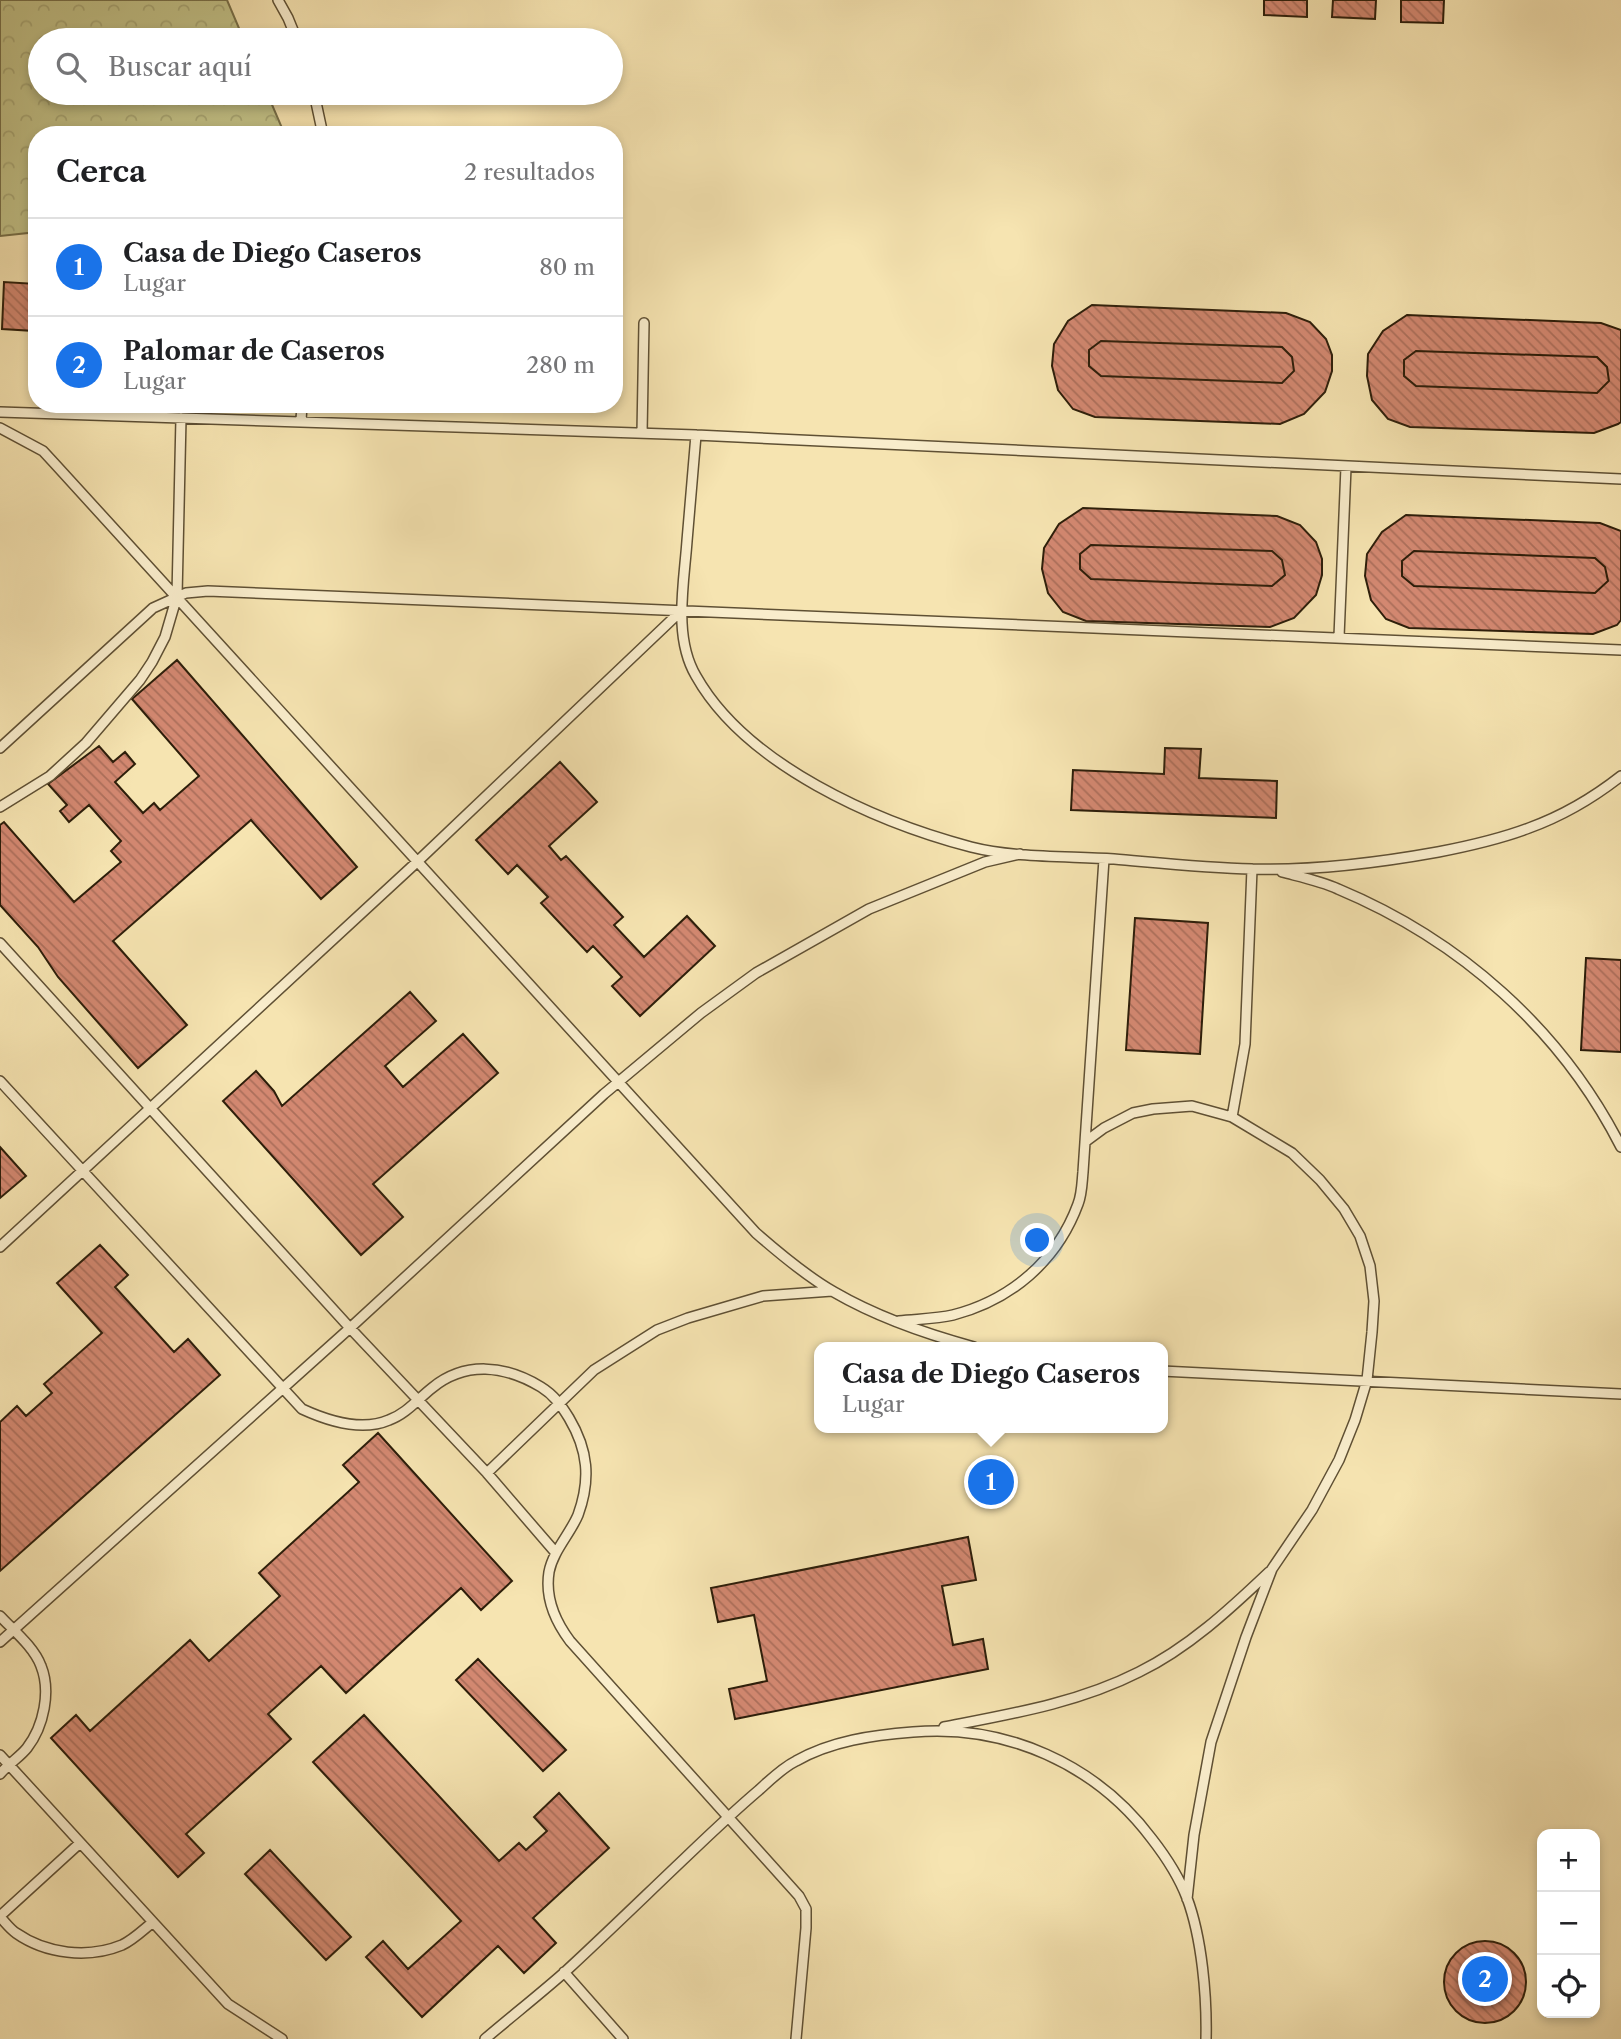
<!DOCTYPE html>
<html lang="es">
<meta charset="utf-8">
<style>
:root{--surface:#fff;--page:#f6f6f6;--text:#202124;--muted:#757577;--line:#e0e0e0;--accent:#1a73e8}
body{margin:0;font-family:"Libre Caslon Text",serif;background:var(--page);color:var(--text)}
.controls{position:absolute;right:21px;bottom:21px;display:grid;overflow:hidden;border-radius:14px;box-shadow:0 4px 10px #0003}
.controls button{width:63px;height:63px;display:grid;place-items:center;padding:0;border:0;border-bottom:2px solid var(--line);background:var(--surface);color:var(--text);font:35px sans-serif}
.you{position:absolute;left:1038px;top:1241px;width:24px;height:24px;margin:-18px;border:5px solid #fff;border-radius:50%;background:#1a73e8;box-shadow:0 0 0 10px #1a73e833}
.badge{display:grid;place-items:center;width:46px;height:46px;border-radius:50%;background:var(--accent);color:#fff;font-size:23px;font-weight:700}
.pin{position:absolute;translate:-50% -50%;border:4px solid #fff;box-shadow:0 2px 7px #0006}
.popup{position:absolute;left:814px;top:1342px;width:354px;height:91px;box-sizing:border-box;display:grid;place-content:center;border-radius:14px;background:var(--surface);filter:drop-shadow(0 2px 5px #0005);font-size:23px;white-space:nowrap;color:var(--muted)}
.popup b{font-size:26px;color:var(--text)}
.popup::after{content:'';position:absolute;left:50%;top:100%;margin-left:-14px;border:14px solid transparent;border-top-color:var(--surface)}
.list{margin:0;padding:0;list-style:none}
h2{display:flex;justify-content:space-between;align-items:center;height:91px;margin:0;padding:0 28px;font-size:30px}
h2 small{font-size:23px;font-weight:400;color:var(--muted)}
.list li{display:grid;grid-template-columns:46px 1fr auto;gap:21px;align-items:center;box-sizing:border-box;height:98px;padding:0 28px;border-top:2px solid var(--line)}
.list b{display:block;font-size:26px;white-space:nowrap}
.list p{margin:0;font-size:23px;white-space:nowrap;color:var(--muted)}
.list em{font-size:23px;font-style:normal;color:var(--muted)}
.icon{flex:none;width:38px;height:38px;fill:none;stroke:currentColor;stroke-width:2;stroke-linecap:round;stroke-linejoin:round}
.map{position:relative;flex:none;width:1621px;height:2039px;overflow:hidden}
.search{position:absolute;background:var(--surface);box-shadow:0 4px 10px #0003;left:28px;top:28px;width:595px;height:77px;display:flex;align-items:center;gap:18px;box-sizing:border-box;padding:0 24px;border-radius:38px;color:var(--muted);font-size:26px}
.panel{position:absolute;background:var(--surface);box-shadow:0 4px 10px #0003;left:28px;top:126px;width:595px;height:287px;border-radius:28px}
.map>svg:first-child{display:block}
</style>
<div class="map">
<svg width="1621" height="2039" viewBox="0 0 1621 2039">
<defs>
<pattern id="forest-crowns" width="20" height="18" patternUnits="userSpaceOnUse" patternTransform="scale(1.75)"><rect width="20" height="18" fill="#c2c288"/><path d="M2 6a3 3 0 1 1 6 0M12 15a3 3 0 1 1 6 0" fill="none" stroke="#a7a674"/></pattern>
<pattern id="building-back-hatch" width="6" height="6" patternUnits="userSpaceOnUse" patternTransform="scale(1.75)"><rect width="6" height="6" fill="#d38871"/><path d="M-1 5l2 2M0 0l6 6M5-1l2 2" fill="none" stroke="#ac6f5b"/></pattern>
</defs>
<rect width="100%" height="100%" fill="#f6e4b1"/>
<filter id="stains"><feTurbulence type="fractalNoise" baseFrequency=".00286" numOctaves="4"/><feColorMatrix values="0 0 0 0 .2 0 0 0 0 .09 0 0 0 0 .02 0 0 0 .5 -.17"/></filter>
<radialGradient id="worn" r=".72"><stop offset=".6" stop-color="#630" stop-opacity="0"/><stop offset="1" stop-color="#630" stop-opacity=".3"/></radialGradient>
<path fill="url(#forest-crowns)" stroke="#787049" stroke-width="2" d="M0 0H227L244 40H40V93H267L285 135H37V232L0 236Z"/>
<path fill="url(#building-back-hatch)" stroke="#2d1e0a" stroke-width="2" d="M1264 0H1307V17L1264 15Z
M1333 0H1376L1375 19 1332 17Z
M1401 0H1444L1443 23 1401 22Z
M37 278V346H33L34 331 2 329 4 282 36 284Z
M1092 305 1286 313 1310 322 1326 339 1332 355V371L1325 392 1304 414 1280 424 1095 417 1073 409 1058 390 1052 366 1054 344 1068 321Z
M1407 315 1601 323 1621 330V422L1618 424 1594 433 1410 427 1388 419 1372 400 1367 376 1368 354 1383 331Z
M1101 341 1282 347 1292 357 1294 371 1282 383 1101 376 1089 366V350Z
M1416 351 1597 357 1607 367 1609 381 1597 393 1416 386 1404 376V360Z
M1083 508 1277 516 1300 525 1316 542 1322 559V575L1316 595 1294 618 1270 627 1086 621 1063 612 1048 593 1042 569 1044 548 1059 524Z
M1406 515 1600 523 1621 531V620L1617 625 1593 634 1409 628 1386 619 1371 600 1365 576 1367 554 1382 532Z
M1091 545 1272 551 1282 560 1285 575 1272 586 1091 579 1080 569V554Z
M1414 551 1595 558 1605 567 1608 581 1595 593 1414 586 1402 576V561Z
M177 660 357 867 321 899 251 820 113 941 187 1025 138 1068 58 977 38 947 0 905V825L4 822 74 902 121 862 111 851 121 841 89 805 69 822 60 811 67 805 48 784 99 746 113 762 125 752 135 764 115 782 143 813 154 803 160 810 199 776 132 699Z
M1165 748 1201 749 1199 778 1277 781 1276 818 1071 810 1073 770 1164 774Z
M560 762 597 802 549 846 561 860 566 856 623 917 614 925 644 957 687 916 715 946 640 1016 612 986 622 977 593 946 587 952 541 903 548 897 517 865 508 874 476 840Z
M1135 918 1208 923 1200 1054 1126 1050Z
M1586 958 1621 960V1052L1581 1050Z
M410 992 436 1021 385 1066 403 1087 463 1034 498 1073 373 1184 403 1217 361 1255 223 1101 256 1071 274 1091 282 1106Z
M0 1147 26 1176 0 1198Z
M100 1245 128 1275 115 1287 174 1352 188 1339 220 1375 0 1571V1422L17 1406 26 1416 52 1393 44 1384 102 1333 57 1283Z
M378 1433 512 1581 481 1610 461 1588 346 1693 321 1666 268 1714 291 1739 186 1834 204 1853 178 1877 51 1738 76 1715 90 1731 190 1640 209 1661 280 1596 259 1573 359 1482 343 1465Z
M968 1537 976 1580 942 1586 953 1645 983 1639 988 1669 735 1719 729 1689 767 1681 754 1615 718 1622 711 1588Z
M478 1659 566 1750 543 1771 456 1680Z
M364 1715 499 1861 519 1843 526 1850 547 1831 534 1817 559 1793 609 1848 533 1918 556 1943 524 1973 498 1946 422 2017 366 1957 383 1941 408 1969 461 1921 313 1762Z
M270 1850 351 1937 326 1960 245 1874Z
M1444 1982a41 41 0 1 1 82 0a41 41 0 1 1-82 0Z"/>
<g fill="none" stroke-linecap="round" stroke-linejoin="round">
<g stroke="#5f5034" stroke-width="12">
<path id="lane" d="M278 0 288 18 297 40
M314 93 323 135
M0 412 696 435 1621 479
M301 421 302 404
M0 428 43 451 55 464 756 1233C780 1254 806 1276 834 1292 877 1317 926 1334 974 1347
M642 433 644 323
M696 435C693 470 690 506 687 541 684 584 673 637 696 676 746 765 876 822 971 847 1014 858 1069 856 1114 859 1160 863 1206 868 1252 869 1315 871 1377 863 1438 852 1469 846 1500 839 1529 828 1562 816 1593 798 1621 776
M1339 637 1346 467
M0 748 153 608 186 593 208 591 1621 650
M0 807 50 776 86 743 140 680 152 662 165 637 177 596 181 418
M1282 872C1301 877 1321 881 1338 889 1460 940 1561 1029 1621 1147
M0 943 350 1328 487 1473 556 1553
M0 1081 302 1409C328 1421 361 1432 389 1420 406 1414 418 1399 432 1388 465 1361 505 1365 541 1387 554 1395 561 1405 569 1418 588 1450 591 1479 578 1515 570 1534 553 1551 549 1572 545 1597 555 1621 570 1641L799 1896 806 1909V1928L796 2039
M1232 1117 1245 1044 1252 869
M1085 1142 1104 1128 1133 1113 1153 1109 1192 1106 1232 1117 1292 1153 1320 1180 1344 1209 1360 1236 1370 1266 1374 1301 1372 1332 1367 1380 1355 1420 1339 1460 1312 1510 1272 1569 1246 1637 1211 1742 1194 1835 1187 1899
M0 1247 418 861 682 610
M899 1321C916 1319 936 1319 953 1315 1011 1300 1057 1261 1078 1204 1082 1194 1082 1182 1083 1172L1104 859
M1162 1371 1621 1394
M487 1473 594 1370 657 1330 688 1318 763 1296 832 1291
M0 1616C13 1630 34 1647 41 1666 51 1691 44 1726 27 1748 20 1757 8 1764 0 1774
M0 1642 350 1328 604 1094 701 1013 756 973 869 909 985 862 1020 854
M944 1727C1011 1714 1078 1703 1139 1672 1188 1648 1229 1610 1269 1572
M0 1755 228 2004 282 2039
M0 1916 80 1843
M0 1917C5 1922 10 1929 16 1933 46 1954 88 1959 122 1945 133 1940 143 1930 153 1922
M564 1972 623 2039
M485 2039C512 2016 540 1994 566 1971 606 1934 645 1896 685 1858 709 1835 733 1812 759 1790 770 1780 782 1768 796 1761 831 1741 873 1735 913 1732 1006 1724 1096 1764 1152 1839 1166 1857 1179 1877 1187 1898 1202 1938 1207 1997 1206 2039"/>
</g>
<use href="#lane" stroke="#f9edcc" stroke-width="9"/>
</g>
<rect width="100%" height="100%" filter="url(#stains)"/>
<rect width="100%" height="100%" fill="url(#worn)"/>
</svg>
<div class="controls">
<button>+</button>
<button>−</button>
<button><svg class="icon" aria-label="locate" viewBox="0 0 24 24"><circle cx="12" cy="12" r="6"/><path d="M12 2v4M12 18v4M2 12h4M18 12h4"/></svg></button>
</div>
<div class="you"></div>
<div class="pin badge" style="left:991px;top:1482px">1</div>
<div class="popup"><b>Casa de Diego Caseros</b>Lugar</div>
<div class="pin badge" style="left:1485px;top:1979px">2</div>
<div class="search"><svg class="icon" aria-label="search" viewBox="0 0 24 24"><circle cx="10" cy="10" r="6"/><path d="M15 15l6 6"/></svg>Buscar aquí</div>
<section class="panel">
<h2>Cerca<small>2 resultados</small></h2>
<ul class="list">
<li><span class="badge">1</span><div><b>Casa de Diego Caseros</b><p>Lugar</p></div><em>80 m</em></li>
<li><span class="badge">2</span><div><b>Palomar de Caseros</b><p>Lugar</p></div><em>280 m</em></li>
</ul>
</section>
</div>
